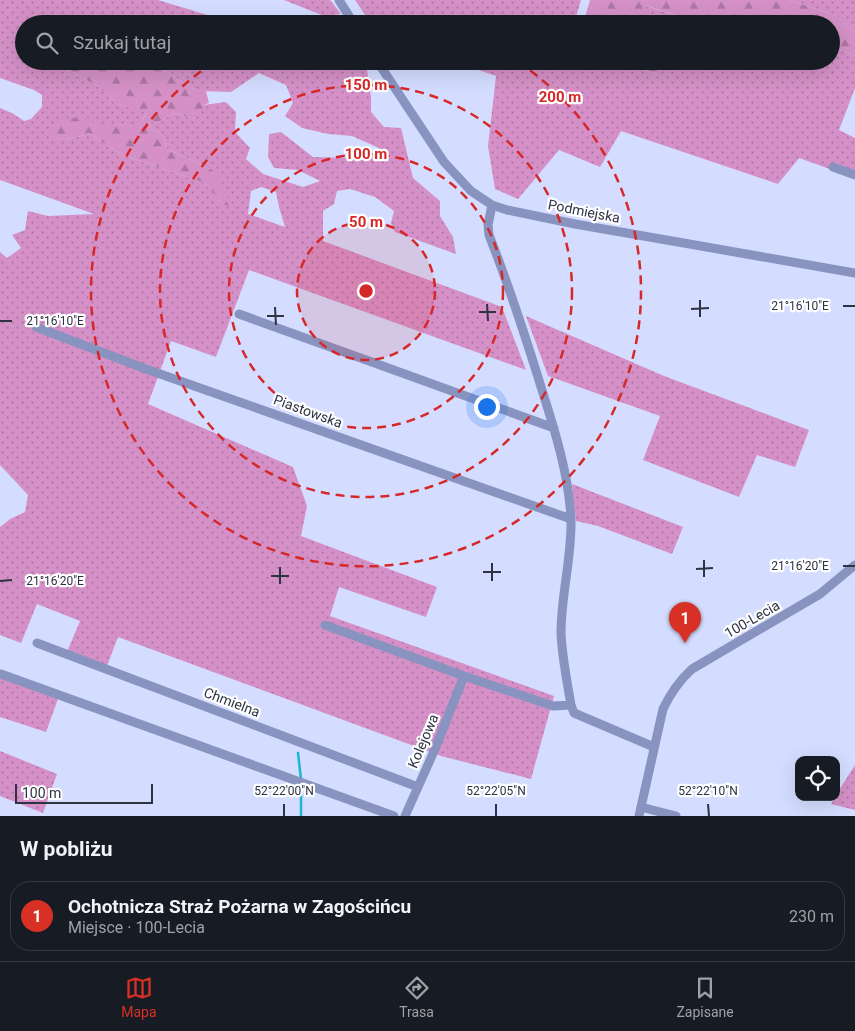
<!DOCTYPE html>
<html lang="pl">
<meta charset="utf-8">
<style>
:root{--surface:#171b24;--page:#20242c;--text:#f1f3f6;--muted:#9ea1a6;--line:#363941;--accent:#d93025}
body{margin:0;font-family:Roboto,sans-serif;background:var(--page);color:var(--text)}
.controls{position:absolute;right:15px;bottom:15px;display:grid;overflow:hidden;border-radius:10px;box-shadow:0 5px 20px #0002}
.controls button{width:45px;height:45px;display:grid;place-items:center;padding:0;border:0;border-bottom:1px solid var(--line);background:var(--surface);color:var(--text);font:25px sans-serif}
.scale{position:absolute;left:15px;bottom:12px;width:138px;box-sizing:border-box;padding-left:5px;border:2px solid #2e3243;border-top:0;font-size:14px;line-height:18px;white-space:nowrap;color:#2e3243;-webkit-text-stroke:4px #fff;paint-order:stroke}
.you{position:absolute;left:486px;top:406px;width:18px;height:18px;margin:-12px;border:4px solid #fff;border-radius:50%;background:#1a73e8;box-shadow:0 0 0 8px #1a73e833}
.badge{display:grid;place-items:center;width:32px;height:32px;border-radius:50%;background:var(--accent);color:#fff;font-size:16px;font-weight:700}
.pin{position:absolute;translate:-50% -41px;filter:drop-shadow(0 1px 2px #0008)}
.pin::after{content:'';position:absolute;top:26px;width:18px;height:15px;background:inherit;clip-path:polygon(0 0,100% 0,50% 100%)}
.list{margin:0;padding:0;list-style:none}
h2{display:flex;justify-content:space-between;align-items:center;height:65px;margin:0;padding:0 20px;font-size:21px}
h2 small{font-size:16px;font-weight:400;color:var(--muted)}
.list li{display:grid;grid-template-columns:32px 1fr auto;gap:15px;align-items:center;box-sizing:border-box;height:70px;margin:0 10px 10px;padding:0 10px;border:1px solid var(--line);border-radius:20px}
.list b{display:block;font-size:19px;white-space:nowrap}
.list p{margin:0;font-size:16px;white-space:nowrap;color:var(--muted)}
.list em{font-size:16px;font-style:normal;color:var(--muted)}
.icon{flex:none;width:28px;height:28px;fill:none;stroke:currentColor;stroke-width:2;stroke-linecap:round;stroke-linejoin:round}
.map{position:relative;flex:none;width:855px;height:816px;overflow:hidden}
.search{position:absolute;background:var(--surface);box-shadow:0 5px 20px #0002;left:15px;right:15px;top:15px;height:55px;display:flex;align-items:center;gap:12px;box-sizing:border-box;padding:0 18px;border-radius:28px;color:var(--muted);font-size:19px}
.sheet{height:145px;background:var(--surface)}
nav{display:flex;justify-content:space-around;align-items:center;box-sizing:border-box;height:70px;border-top:1px solid var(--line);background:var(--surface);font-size:14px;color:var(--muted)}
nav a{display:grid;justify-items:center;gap:2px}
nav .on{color:var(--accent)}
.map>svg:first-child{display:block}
</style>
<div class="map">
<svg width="855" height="816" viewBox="0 0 855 816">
<defs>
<pattern id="grass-dots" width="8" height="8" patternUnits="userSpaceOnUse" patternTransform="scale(1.25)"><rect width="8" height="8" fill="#d591c7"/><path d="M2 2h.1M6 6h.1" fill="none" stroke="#ad77a3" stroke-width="1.8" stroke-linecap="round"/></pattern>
<pattern id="forest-firs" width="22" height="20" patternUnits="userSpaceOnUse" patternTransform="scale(1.25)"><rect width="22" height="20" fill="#d591c7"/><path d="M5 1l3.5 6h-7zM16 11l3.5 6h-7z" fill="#ad77a3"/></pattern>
</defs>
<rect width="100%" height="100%" fill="#d4ddff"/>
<path fill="url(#grass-dots)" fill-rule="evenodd" d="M0 0H158L237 24H93L89 21 69 24H24V61H55L58 65 96 85 118 104 146 112 140 128 123 124 46 133C59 143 74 139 89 133L120 154 205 183 223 204 213 170 167 149 163 135 151 129 149 121 157 123 174 113 194 119 203 105 226 102 236 112 235 132 250 148 246 159 263 174 303 187 320 181 298 170 274 168 268 157 269 134 281 132 313 157 350 158 380 156 379 148 352 136 328 134 302 128 285 116 293 103 286 85 259 73 231 92 198 91 147 61 366 62 371 97V112L384 127 401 128 413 178 440 201V216L453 237 456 254 395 232 391 223 394 211 375 197 350 189 337 191 334 204 323 211V241L502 307 526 370 249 270 216 357 171 341 148 404 293 467 307 506 301 536 437 587 426 617 339 587 330 616 554 696 531 779 441 756 118 637 107 666 67 652 80 621 37 604 21 643 0 635V527L10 519 25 512 28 495 0 465V252L7 258 21 248 12 235 25 230 28 211 48 216 94 214 0 180V108L12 113 24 121 31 119 42 107V95L34 90 0 78ZM261 187 276 192 279 207 285 227 248 214 251 191Z
M284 0H330L341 14 324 16Z
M355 0H581L574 24H371Z
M789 0H855V33L835 15Z
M646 6 702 24H643L641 19Z
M831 46 855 56V88L839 130 855 138V178L799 158 778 184 621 131 600 167 559 150 518 199 495 189 488 146 496 76 452 61H625L658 75 642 61H831Z
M526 316 664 376 809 430 795 467 757 455 739 497 643 460 660 416 548 376Z
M572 484 683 527 672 554 598 526 576 521Z
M0 674 59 696 46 732 0 717Z
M0 751 57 774 43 813 0 796Z
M855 765V810L831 804 836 797V795Z"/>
<path fill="url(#forest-firs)" d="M590 0H789L835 15 855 33V56L831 46V24H702L647 6 641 19 643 24H583Z
M55 61H147L198 91H206L209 103 203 105 201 113 194 119 174 113 157 123 149 122 151 129 163 135 167 149 213 170 223 184 231 207 223 204 205 183 120 154 89 133C74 139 59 143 45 133L56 121 85 116 98 126 123 124 140 127 146 113 118 104 96 85 58 65Z
M625 61H642L660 69 658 75Z"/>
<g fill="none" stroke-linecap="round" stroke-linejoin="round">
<path stroke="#1db5d0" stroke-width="2.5" d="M298 753 301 779
M301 816V785"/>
<path stroke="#8893c0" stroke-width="9" d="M339 0 354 24
M377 61 444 162 471 191 492 205 507 210 575 224 855 273
M833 167 855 175
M492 205 488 225 489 235C509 286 526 338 542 390 555 431 569 476 571 519 572 557 561 595 561 633 562 657 567 681 571 705L574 713 654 747
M239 314 554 428
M36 327 146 369 571 519
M325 625 464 676 553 706 571 705
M37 643 418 787
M1 674 394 816
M641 807 676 816
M405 816 435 749 464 676
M639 816 663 709C671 692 679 681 692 669L820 594 855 565"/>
</g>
<path fill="none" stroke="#2e3243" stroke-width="2" d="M700 300V317M487 304 488 321M843 306H855M275 307 276 325M691 309 709 308M479 312H496M267 316H284M0 321H12M704 560V577M492 563V581M843 566H855M280 567V584M696 569 713 568M483 572H501M271 576H289M0 581 12 580M284 804V816M496 804V816M708 804 709 816"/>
<circle cx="366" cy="291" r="69" fill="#d62828" fill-opacity=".12"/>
<g fill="none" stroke="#d62828" stroke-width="2.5" stroke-dasharray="9 6">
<circle cx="366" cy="291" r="69"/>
<circle cx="366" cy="291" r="137"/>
<circle cx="366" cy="291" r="206"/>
<path d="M302 24A275 275 0 0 1 430 24M518 62A275 275 0 1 1 214 62"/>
</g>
<g text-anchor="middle" stroke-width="4.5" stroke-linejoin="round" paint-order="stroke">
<g font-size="14" fill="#2e3243" stroke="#fff">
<text transform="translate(584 211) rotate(11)" y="5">Podmiejska</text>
<text transform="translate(308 411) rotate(20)" y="5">Piastowska</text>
<text transform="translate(752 619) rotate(-30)" y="5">100-Lecia</text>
<text transform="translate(232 702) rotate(21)" y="5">Chmielna</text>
<text transform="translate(423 741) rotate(-67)" y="5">Kolejowa</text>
</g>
</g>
<g font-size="12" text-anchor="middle" fill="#2e3243" stroke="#fff" stroke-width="4.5" stroke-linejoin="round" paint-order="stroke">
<text x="800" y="310">21°16'10"E</text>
<text x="55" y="325">21°16'10"E</text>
<text x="800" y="570">21°16'20"E</text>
<text x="55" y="585">21°16'20"E</text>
<text x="284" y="795">52°22'00"N</text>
<text x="496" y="795">52°22'05"N</text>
<text x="708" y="795">52°22'10"N</text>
</g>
<circle cx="366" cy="291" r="8" fill="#d62828" stroke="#fff" stroke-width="2.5"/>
<g font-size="15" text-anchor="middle" font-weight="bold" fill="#d62828" stroke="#fff" stroke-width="4.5" stroke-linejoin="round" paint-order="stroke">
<text x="366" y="90">150 m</text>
<text x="560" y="102">200 m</text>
<text x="366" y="159">100 m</text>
<text x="366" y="227">50 m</text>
</g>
</svg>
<div class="controls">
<button><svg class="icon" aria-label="locate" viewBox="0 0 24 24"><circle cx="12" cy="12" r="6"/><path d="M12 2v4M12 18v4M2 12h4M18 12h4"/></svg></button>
</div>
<div class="scale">100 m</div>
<div class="you"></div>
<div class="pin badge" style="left:685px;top:643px">1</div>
<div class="search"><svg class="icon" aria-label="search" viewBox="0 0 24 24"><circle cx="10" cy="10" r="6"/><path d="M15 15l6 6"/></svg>Szukaj tutaj</div>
</div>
<section class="sheet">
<h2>W pobliżu<small></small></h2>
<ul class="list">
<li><span class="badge">1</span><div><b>Ochotnicza Straż Pożarna w Zagościńcu</b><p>Miejsce · 100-Lecia</p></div><em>230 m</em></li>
</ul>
</section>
<nav>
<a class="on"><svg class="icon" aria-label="map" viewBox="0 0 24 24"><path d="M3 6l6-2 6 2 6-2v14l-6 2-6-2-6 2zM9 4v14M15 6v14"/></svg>Mapa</a>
<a><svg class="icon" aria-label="directions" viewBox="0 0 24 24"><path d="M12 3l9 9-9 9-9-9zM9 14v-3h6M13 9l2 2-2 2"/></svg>Trasa</a>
<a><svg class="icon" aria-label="saved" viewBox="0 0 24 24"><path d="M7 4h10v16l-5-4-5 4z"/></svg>Zapisane</a>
</nav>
